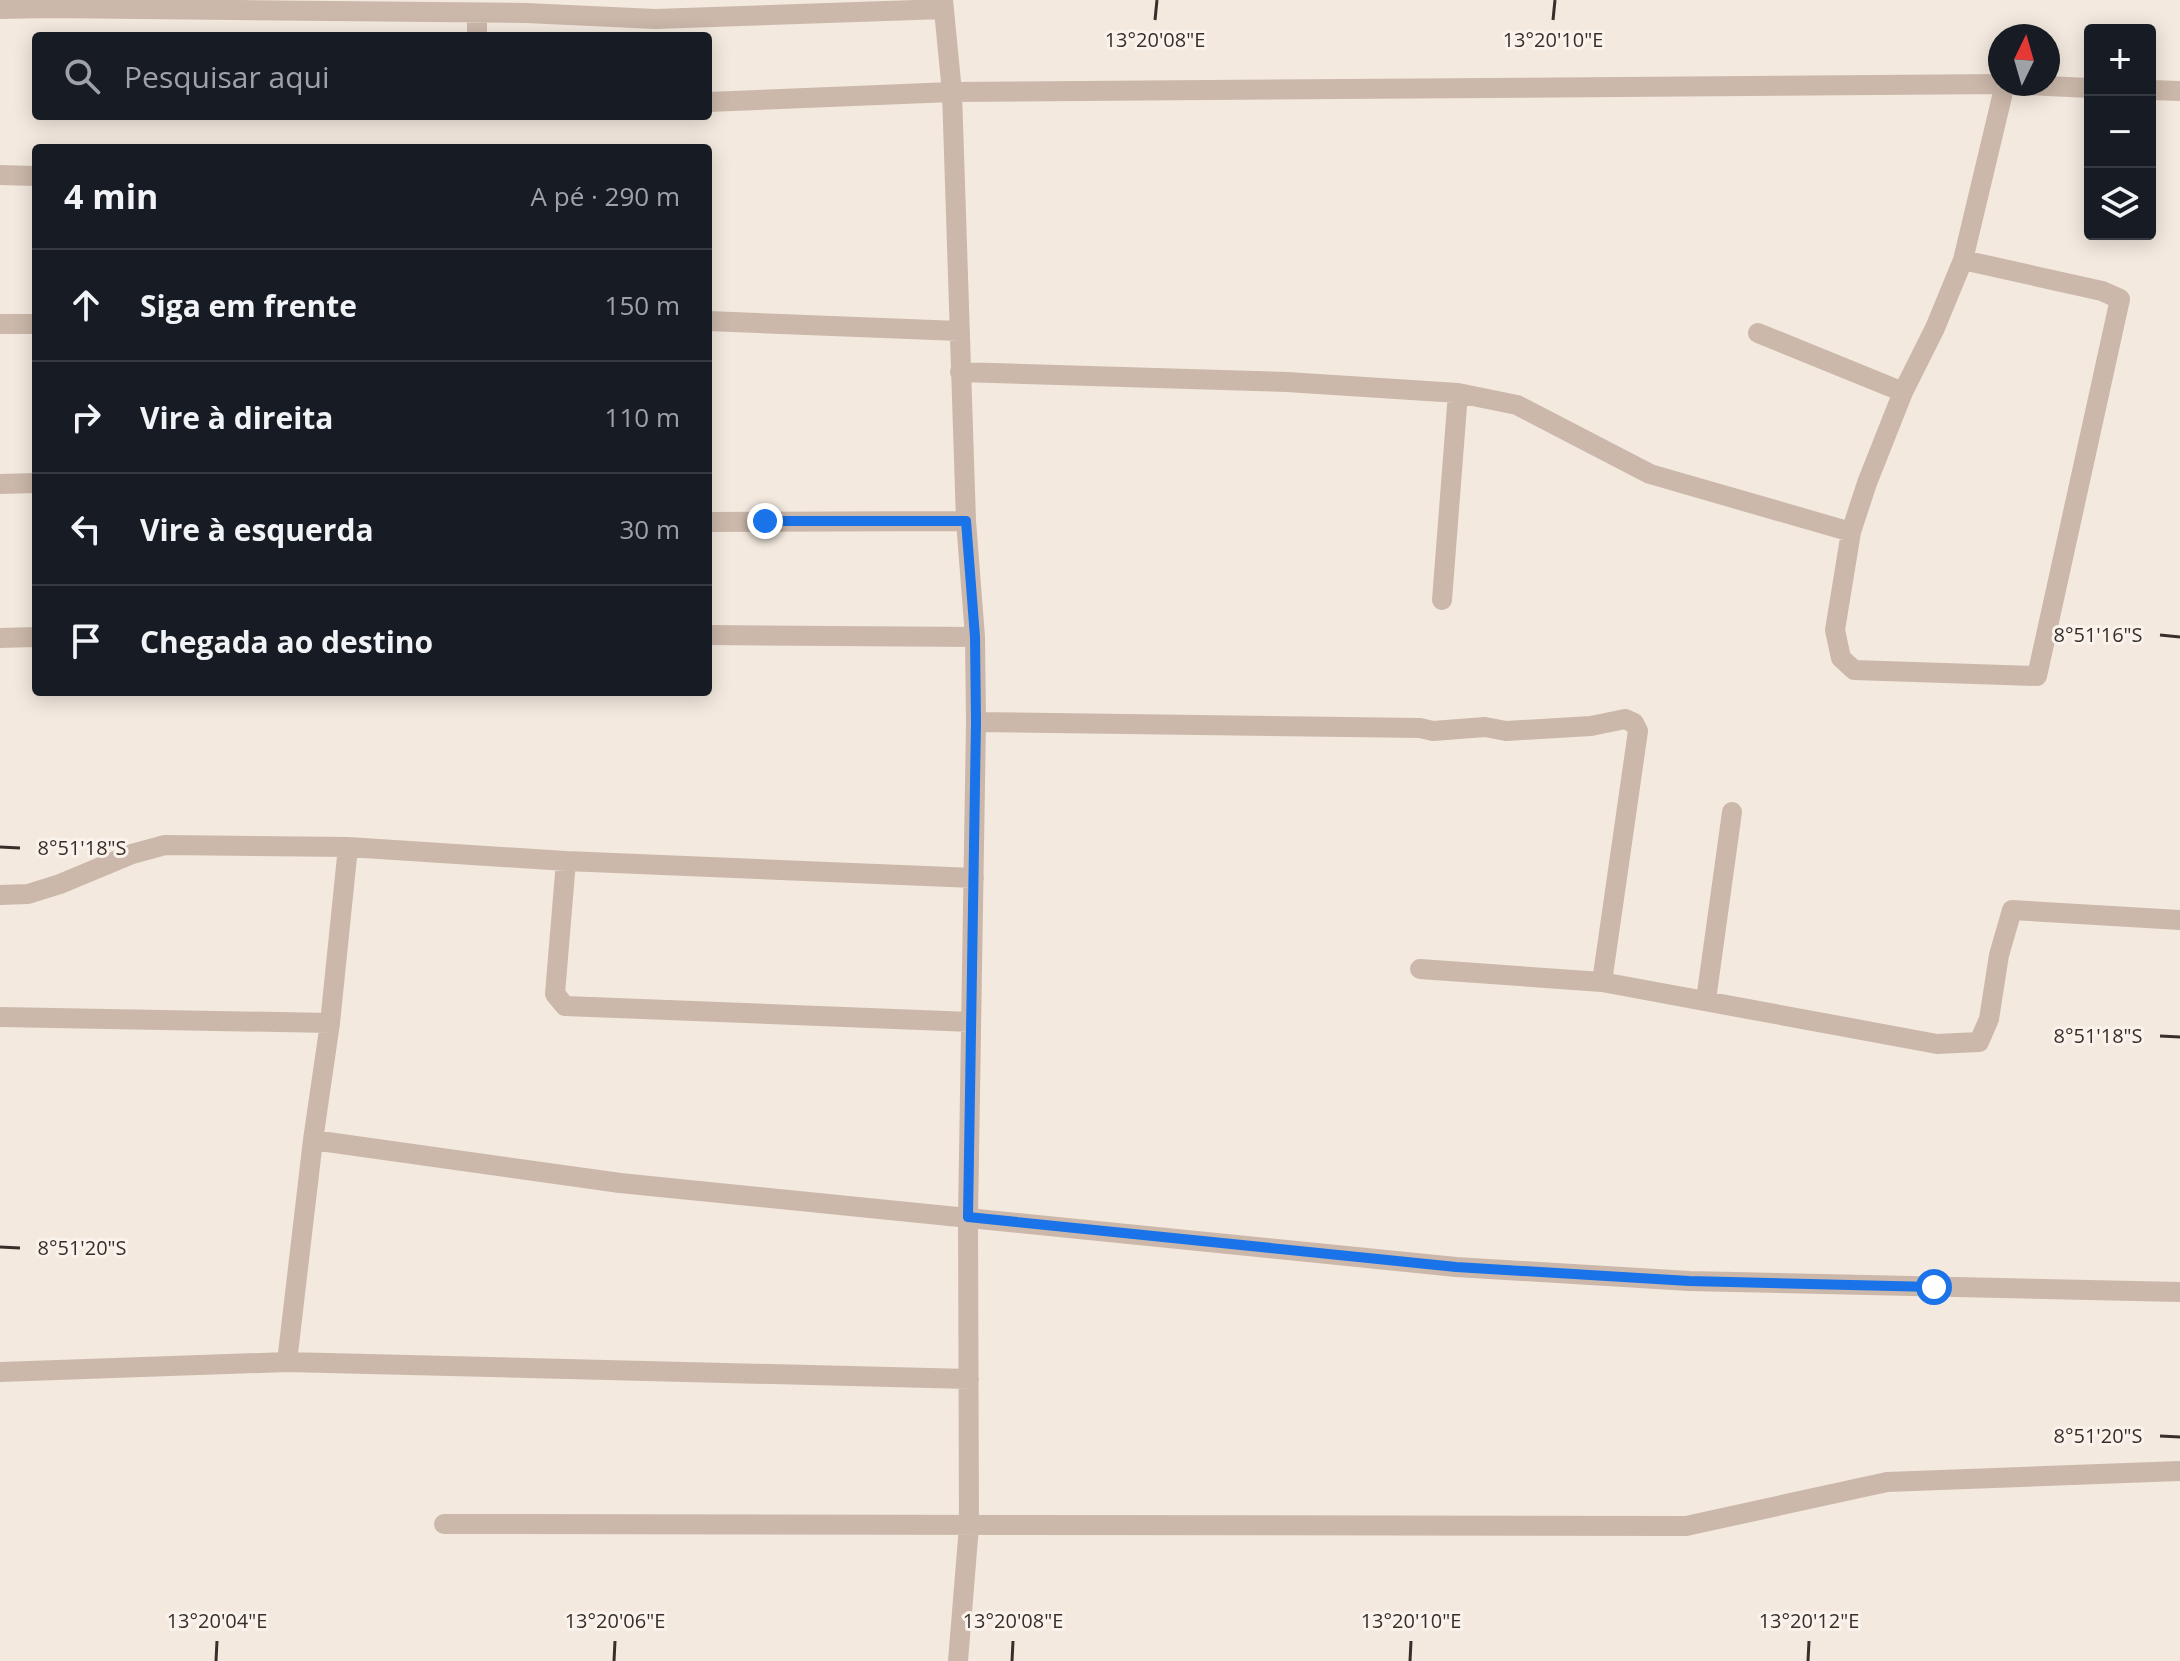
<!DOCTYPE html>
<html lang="pt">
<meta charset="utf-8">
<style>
:root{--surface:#171b24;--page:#20242c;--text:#f1f3f6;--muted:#9ea1a6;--line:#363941}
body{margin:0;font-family:"Open Sans",sans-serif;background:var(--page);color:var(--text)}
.controls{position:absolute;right:24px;top:24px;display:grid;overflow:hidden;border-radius:8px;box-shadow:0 4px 20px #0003}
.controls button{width:72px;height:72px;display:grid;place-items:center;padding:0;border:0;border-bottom:2px solid var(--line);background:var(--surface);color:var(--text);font:40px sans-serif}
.compass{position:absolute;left:1988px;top:24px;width:72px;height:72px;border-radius:50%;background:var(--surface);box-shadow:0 4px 20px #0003;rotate:5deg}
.stop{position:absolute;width:24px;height:24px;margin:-18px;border:6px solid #1a73e8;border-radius:50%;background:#fff}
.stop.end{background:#1a73e8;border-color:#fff;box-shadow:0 2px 8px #0008}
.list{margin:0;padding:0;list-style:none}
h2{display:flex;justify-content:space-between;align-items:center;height:104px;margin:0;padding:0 32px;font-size:34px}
h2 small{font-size:26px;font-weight:400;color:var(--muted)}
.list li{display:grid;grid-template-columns:52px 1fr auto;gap:24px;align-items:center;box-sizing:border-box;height:112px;padding:0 32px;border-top:2px solid var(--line)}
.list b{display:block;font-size:30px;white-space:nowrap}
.list em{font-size:26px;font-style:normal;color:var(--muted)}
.icon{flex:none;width:44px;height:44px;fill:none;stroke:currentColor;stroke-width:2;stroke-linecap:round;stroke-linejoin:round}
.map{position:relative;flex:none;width:2180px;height:1661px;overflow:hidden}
.search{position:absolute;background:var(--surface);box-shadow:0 4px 20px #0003;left:32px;top:32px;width:680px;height:88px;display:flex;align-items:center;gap:20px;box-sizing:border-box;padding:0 28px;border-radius:8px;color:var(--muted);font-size:30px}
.panel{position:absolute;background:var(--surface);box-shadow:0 4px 20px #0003;left:32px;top:144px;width:680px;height:552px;border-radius:8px}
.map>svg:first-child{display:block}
</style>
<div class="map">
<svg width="2180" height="1661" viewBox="0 0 2180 1661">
<rect width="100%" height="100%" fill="#f3e9df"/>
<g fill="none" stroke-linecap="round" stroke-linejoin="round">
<path stroke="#cbb8aa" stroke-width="20" d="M943 0 952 92 966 521 975 637 976 722 968 1217 969 1526 958 1661
M0 9 50 8 526 13 655 19 944 9
M477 36V14
M2150 90 2180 91
M708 102 952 92 2005 84 2090 88
M0 175 36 176
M1963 260 2102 291 2120 299 2037 676 1854 670 1841 658 1835 630 1851 532 1867 483 1903 392 1935 328 1963 260 2005 84
M708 321 959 331
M0 324H36
M1758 333 1903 392
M960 372 1287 382 1458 393 1517 405 1650 474 1851 532
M0 484 36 483
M708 522 966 521
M1442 600 1458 393
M708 635 975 637
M0 638 36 637
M976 722 1420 728 1433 731 1485 727 1506 731 1591 726 1625 719 1634 723 1638 731 1602 982
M566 861 555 994 565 1006 971 1022
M0 895 28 894 60 884 132 854 165 845 348 847 566 861 974 878
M1420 969 1602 982 1937 1044 1979 1042 1989 1019 1999 955 2012 910 2180 920
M1706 1000 1732 812
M0 1017 330 1023
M313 1140 620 1183 1456 1267 1689 1281 2180 1292
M287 1362 313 1140 330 1023 348 847
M0 1372 287 1362 969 1379
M444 1524 1686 1526 1887 1482 2180 1471"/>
</g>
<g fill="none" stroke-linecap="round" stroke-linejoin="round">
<path stroke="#1a73e8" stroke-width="10" d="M765 521H966L975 637 976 722 968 1217 1456 1267 1689 1281 1934 1287"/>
</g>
<path fill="none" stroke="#392e2a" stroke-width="3" d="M1155 20 1157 0M1553 20 1555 0M2160 635 2180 637M0 847 20 848M2160 1036 2180 1037M0 1247 20 1248M2160 1436 2180 1437M216 1661 217 1641M614 1661 615 1641M1012 1661 1013 1641M1410 1661 1411 1641M1808 1661 1809 1641"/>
<g font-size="20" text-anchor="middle" fill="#392e2a" stroke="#faf3ec" stroke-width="6" stroke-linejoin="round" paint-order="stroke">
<text x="1155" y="47">13°20'08"E</text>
<text x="1553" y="47">13°20'10"E</text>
<text x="2098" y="642">8°51'16"S</text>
<text x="82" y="855">8°51'18"S</text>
<text x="2098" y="1043">8°51'18"S</text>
<text x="82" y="1255">8°51'20"S</text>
<text x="2098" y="1443">8°51'20"S</text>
<text x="217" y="1628">13°20'04"E</text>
<text x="615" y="1628">13°20'06"E</text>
<text x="1013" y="1628">13°20'08"E</text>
<text x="1411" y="1628">13°20'10"E</text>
<text x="1809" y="1628">13°20'12"E</text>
</g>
</svg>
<div class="controls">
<button>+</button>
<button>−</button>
<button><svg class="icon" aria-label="layers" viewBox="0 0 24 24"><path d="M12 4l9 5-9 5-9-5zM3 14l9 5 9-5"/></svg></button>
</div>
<svg class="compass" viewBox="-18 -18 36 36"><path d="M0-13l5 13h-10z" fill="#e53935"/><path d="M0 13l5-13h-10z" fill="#9ea1a6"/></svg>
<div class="stop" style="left:1934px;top:1287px"></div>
<div class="stop end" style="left:765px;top:521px"></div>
<div class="search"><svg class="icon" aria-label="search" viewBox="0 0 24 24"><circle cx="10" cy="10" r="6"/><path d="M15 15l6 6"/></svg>Pesquisar aqui</div>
<section class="panel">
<h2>4 min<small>A pé · 290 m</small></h2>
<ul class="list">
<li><svg class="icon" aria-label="ahead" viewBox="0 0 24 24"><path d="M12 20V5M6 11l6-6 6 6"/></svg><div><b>Siga em frente</b></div><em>150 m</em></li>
<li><svg class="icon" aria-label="right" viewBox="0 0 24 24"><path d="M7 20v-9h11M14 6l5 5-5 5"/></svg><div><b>Vire à direita</b></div><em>110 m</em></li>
<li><svg class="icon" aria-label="left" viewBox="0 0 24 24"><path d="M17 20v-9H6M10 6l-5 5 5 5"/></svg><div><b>Vire à esquerda</b></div><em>30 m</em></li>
<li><svg class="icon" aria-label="arrive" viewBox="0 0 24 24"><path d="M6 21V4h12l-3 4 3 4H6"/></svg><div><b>Chegada ao destino</b></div></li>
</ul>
</section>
</div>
